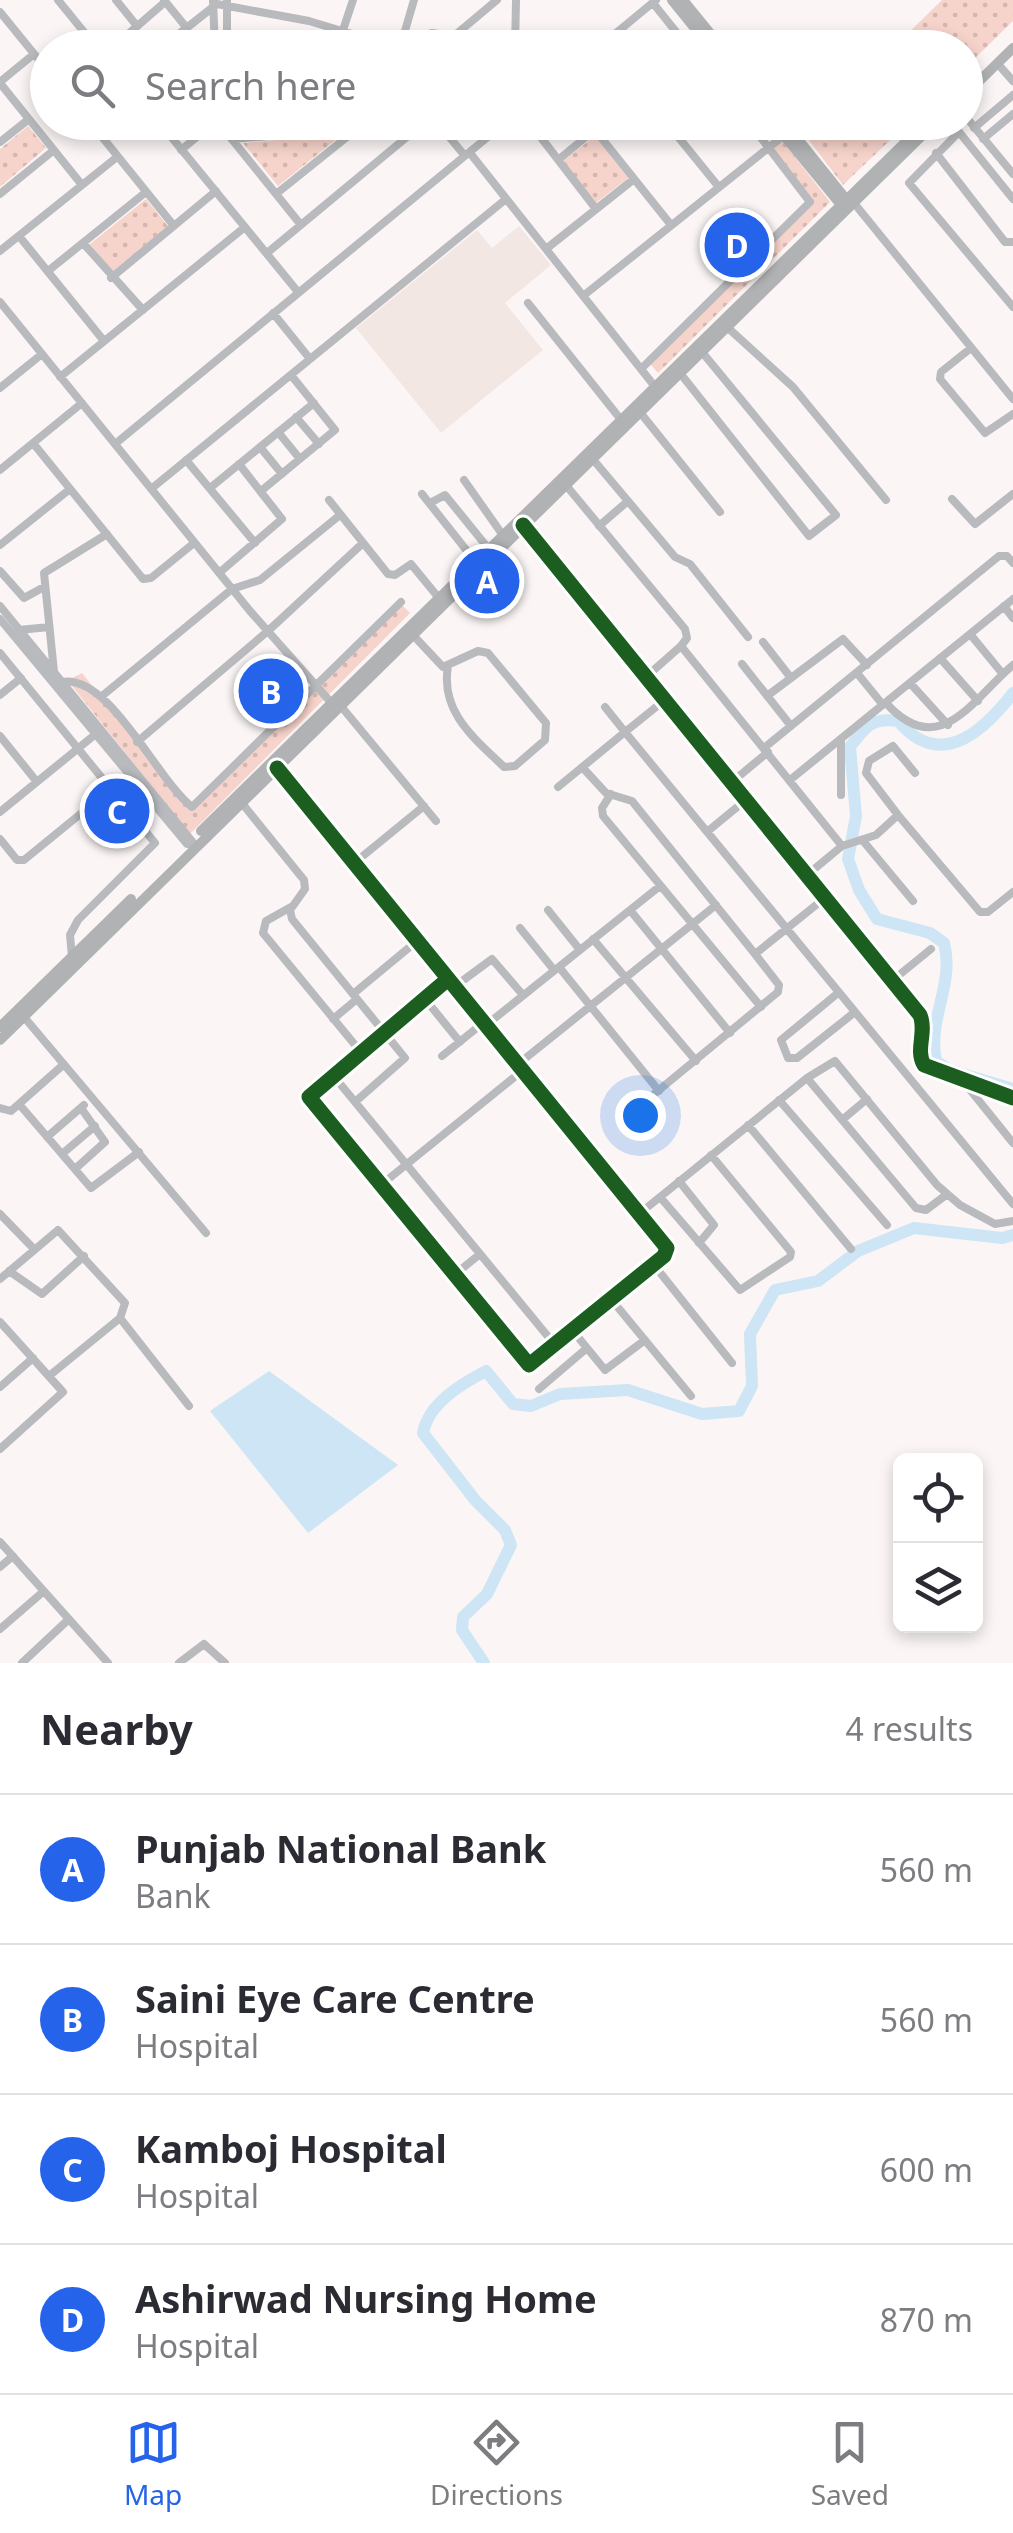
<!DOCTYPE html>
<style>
:root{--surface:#fff;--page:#f7f7f7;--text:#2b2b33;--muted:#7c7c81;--line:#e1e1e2;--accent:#2563eb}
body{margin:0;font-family:"Noto Sans",sans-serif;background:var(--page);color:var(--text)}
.controls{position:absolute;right:30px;bottom:30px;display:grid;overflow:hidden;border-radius:15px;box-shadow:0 5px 15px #0003}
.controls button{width:90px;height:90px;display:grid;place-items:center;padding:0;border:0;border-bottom:2px solid var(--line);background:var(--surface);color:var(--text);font:50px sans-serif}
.you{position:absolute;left:640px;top:1115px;width:35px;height:35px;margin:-25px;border:8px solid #fff;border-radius:50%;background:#1a73e8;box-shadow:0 0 0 15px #1a73e833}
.badge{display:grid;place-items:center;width:65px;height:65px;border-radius:50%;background:var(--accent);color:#fff;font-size:32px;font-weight:700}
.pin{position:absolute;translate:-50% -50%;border:5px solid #fff;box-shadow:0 2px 10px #0006}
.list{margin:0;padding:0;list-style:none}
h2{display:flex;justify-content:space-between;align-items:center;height:130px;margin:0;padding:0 40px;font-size:42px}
h2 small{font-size:32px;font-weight:400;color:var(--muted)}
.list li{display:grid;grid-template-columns:65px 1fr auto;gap:30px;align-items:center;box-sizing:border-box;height:150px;padding:0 40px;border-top:2px solid var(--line)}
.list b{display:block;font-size:38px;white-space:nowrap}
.list p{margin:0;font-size:32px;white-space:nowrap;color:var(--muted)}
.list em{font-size:32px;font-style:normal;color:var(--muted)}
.icon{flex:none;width:55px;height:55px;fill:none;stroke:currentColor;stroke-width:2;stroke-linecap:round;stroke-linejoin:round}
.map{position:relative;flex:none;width:1013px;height:1663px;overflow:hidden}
.search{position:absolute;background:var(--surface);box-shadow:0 5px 15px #0003;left:30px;right:30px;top:30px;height:110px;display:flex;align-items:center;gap:25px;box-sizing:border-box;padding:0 35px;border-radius:55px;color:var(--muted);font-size:38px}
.sheet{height:730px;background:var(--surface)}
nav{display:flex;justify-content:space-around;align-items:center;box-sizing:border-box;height:140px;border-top:2px solid var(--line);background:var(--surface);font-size:28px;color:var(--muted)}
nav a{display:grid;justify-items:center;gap:5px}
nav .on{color:var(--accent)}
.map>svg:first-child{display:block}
</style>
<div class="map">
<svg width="1013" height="1663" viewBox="0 0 1013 1663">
<defs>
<pattern id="grass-dots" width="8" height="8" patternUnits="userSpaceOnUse" patternTransform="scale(2.5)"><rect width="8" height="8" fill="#f7d4cb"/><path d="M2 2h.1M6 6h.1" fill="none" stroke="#d5b7af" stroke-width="1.8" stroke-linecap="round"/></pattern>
</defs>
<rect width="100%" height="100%" fill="#fbf6f5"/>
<path fill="#f3e7e4" d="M519 226 551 265 505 303 543 350 441 433 356 328 477 230 492 248Z"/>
<path fill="url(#grass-dots)" d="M942 0H1013V21L966 67V48L894 47Z
M817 123V122L908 123 843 185 805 135Z
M28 126 46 148 0 187V149Z
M343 134 278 186 243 143Z
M595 136 628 178 596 203 563 161Z
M781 139 830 202 658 373 647 360 812 198 772 147Z
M146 199 168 226 112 272 90 244Z
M402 605 410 613 190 834 68 681 82 673 192 812Z"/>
<path fill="#cde5f4" d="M269 1371 398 1465 308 1533 210 1411Z"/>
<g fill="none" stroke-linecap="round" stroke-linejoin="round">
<path stroke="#cde5f4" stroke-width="12" d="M1013 693C983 732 940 771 898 721 872 717 865 727 850 747L856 816 848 859 859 890 877 919 930 933 944 943C955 984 927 1020 936 1061L949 1070 1013 1089
M484 1663 462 1630 463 1617 487 1594 511 1545 505 1530 475 1500 423 1433C428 1404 461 1384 486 1371L513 1404 531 1406 560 1394 628 1390 702 1414 739 1411 752 1386 750 1334 775 1290 818 1281 858 1251 914 1228 1002 1238 1013 1235"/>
<path stroke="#b8babd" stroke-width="8" d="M58 0 97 48
M116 0 137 26
M164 0 186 27
M213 0 215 48
M227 0V48
M653 3 689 48
M0 12 48 71
M432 33 454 36 497 0
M112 48 165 2
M161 48 217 4 309 21 375 41 377 48
M200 48 214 35
M337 48 353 0
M400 48 414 0
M515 48 516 0
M598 48 656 0
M997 63 1013 81
M0 82 34 54
M0 83 82 185
M966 117 1013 174
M90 122 174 226
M159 122 298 292
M218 122 301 225
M437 122 465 156
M529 122 596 209
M666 122 718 186
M951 122 1013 199
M974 128 1013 95
M595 130 671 225
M959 132 909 183 1013 307
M232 139 350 129 352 133
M983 139 1013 114
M0 142 29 119
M181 150 215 122
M470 153 656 388
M936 153 1005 242H1013
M558 160 604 122
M0 194 54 150
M276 194 352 133
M854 203 1013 399
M19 236 104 341
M83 243 143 310
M546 249 634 179
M0 251 117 157
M267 253 425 122
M48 271 146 192
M111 278 216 191
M583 296 787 133
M0 302 250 611 335 707
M528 303 622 421
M273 313 310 359
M727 327 793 387 886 500
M971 348 941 372 940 379 985 433 1013 414
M641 369 810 202 749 122
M680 373 809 536 836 515 702 352
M60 377 245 227
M0 388 42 354
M639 411 720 512
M296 417 319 444
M278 432 300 459
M33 443 143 579 151 578 194 543
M115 444 506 122
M260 447 282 474
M591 457 675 557 690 564 748 637
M186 460 255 543
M0 470 82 403
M464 480 502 534
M565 484 685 629 687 638 681 646
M210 488 314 403
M151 489 506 199
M261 491 335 430 291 375
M422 494 475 561
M952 499 975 524 1013 494
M329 500 388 574 395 575 411 564 438 597
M430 503 445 495 488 548
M523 525 920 1015C927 1032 915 1050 924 1065L1013 1098
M599 526 628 501
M0 545 70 489
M0 571 24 598 44 587
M219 573 282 519 239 464
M0 606 195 845
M1004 606 1013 618
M0 619 187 844 195 845
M19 630 49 627
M412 634 443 667 478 651 488 653 546 723 545 740 515 766 504 767C474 738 440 712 448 666
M970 634 1002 673
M763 642 791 678
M0 653 155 843 78 920 70 935 72 957
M940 658 978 701
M742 664 791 726
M54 672 44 573 107 534
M857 673 883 705
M647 676 681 646 842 846
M62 682C110 674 156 779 192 807L401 602
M910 683 948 725
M0 695 21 678
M102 696 232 589 260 580 340 515
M767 696 843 639 867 665
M666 699 625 732 1013 1204
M886 703C940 763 974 697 1013 665
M340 705 436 821
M0 736 37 782
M841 739V795
M137 742 268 631 363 543
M764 748 999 556H1007L1013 563
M277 768 667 1248 664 1256 529 1365 309 1097 448 979
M583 768 606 793 632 801 755 954 826 897
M790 780 1013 599
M732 782 768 752
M558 787 625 732 605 707
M611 794 602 808 603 816 761 1007
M241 802 304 880 305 889 290 910 292 919 405 1058 355 1102
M0 812 97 733
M898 815 980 912H988L1013 892
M708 831 747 799
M0 839 17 860H24L111 789
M864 842 913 901
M353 864 424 806
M807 875 842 846 876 835 898 815 866 773 869 761 893 746 915 773
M291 907 266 921 263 933 360 1051
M548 910 580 950
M630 910 730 1033
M520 928 554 970
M593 939 696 1061
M559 967 659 1091
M893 980 931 949
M454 987 492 959 523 995
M838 993 781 1040 788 1058H797L855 1012
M353 994 417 941
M425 999 460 1042
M24 1017 206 1233
M333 1019 357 999
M485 1026 660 886
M442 1056 483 1023
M517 1065 716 905
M332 1074 555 1345
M807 1078 916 1208 926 1210 946 1195
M967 1086 1013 1143
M779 1100 887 1225
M19 1104 91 1188 139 1152
M642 1104 778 992 779 985 755 954
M0 1108 11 1111 63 1065
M842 1120 867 1099
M748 1125 851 1249
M47 1137 84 1105
M62 1154 95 1126
M75 1169 105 1142 81 1108
M679 1181 714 1225 699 1243
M381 1185 522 1071
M660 1197 740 1290 790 1257 791 1252 711 1155
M0 1214 34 1249
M639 1214 807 1078 835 1061 937 1185 960 1205 995 1224 1013 1221
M654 1265 732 1363
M9 1271 42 1294 84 1256
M453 1276 480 1254
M0 1279 58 1230 125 1303 120 1318 49 1376
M611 1299 691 1396
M120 1318 189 1406
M0 1322 63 1392 0 1449
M573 1331 605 1370 645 1340
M0 1387 33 1358
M539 1389 587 1348
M0 1542 108 1663
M0 1567 13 1556
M0 1629 44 1591
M22 1663 69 1619
M179 1663 204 1644 225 1663"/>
<path stroke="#b0b2b4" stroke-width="10" d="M672 0 711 48
M683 0 722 48
M966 94 1013 48
M773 122 842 206
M784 122 849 203
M201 831 926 122
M0 1027 131 899
M0 1040 936 122"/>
<g stroke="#fff" stroke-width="21">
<path id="cycleway" d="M523 525 920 1015C927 1032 915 1050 924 1065L1013 1098
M277 768 667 1248 664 1256 529 1365 309 1097 448 979"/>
</g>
<use href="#cycleway" stroke="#1b5e20" stroke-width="15"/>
</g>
</svg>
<div class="controls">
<button><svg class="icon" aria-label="locate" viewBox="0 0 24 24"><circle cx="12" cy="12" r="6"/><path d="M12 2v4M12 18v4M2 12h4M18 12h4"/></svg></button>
<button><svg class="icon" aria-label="layers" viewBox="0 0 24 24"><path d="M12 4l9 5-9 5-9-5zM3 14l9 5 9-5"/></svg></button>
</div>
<div class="you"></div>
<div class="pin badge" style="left:487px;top:581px">A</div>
<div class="pin badge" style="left:271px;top:691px">B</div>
<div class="pin badge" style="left:117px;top:811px">C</div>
<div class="pin badge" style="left:737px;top:245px">D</div>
<div class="search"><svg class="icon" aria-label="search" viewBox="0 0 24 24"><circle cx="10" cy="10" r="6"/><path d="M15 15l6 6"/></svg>Search here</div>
</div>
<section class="sheet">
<h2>Nearby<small>4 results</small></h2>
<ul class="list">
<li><span class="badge">A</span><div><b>Punjab National Bank</b><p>Bank</p></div><em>560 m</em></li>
<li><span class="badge">B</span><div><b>Saini Eye Care Centre</b><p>Hospital</p></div><em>560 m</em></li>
<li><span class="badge">C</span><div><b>Kamboj Hospital</b><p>Hospital</p></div><em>600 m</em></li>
<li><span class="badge">D</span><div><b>Ashirwad Nursing Home</b><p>Hospital</p></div><em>870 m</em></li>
</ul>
</section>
<nav>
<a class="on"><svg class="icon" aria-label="map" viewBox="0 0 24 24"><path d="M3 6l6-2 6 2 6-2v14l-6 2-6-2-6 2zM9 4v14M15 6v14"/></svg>Map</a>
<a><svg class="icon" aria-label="directions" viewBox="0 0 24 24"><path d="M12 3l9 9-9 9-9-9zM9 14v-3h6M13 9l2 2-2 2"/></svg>Directions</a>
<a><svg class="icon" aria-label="saved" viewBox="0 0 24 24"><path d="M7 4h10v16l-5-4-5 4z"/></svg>Saved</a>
</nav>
